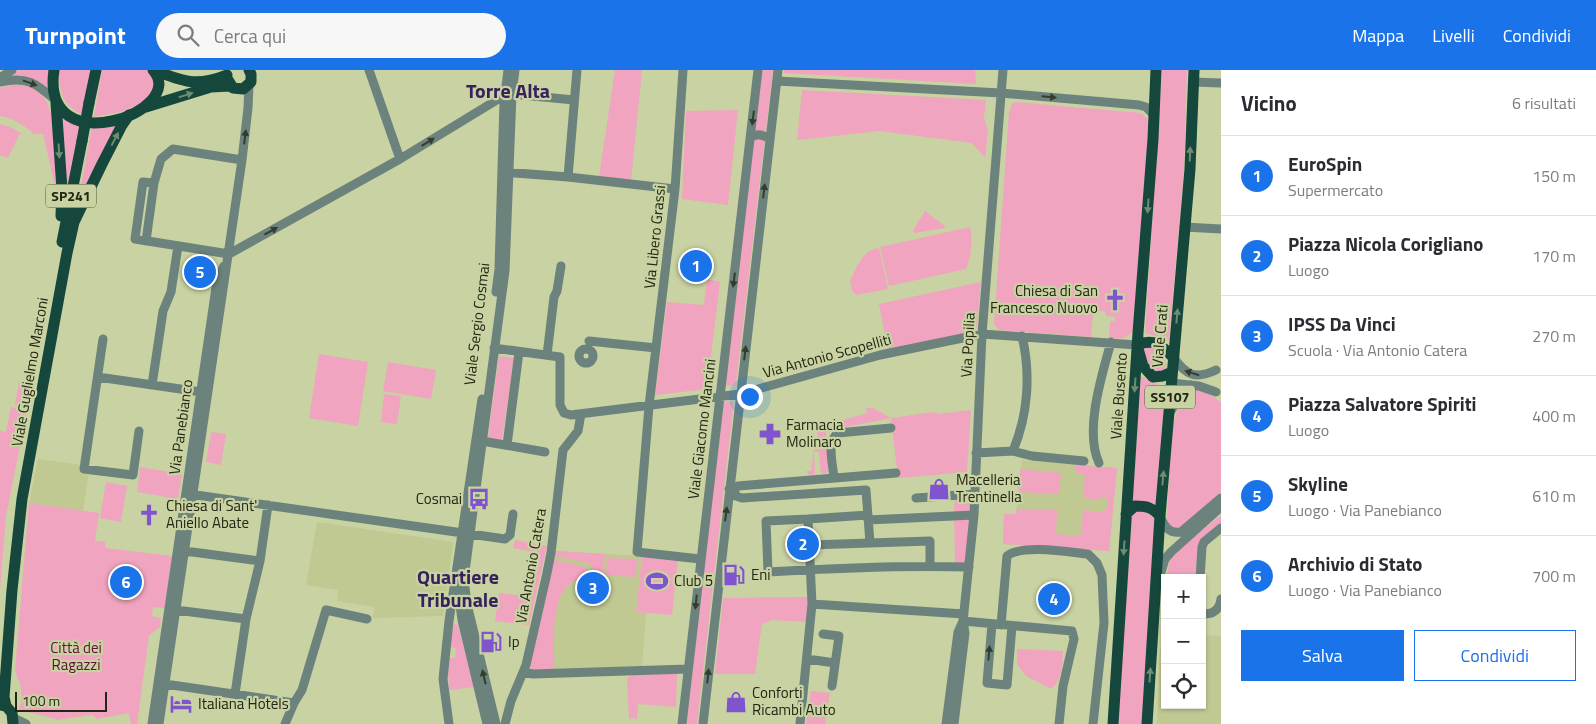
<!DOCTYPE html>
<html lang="it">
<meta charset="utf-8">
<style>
:root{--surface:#fff;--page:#f7f7f7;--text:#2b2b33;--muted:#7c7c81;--line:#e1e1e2;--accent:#1a73e8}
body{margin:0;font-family:"Titillium Web",sans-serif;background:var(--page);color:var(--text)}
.controls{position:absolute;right:15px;bottom:15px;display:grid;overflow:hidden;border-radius:0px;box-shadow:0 1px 4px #0004}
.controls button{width:45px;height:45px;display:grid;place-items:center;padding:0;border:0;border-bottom:1px solid var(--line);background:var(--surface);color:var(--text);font:25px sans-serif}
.scale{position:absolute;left:15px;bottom:12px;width:92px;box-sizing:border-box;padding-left:5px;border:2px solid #222613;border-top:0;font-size:14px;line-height:18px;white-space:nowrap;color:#222613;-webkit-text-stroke:4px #c9d2a2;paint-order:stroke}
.you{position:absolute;left:749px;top:326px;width:18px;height:18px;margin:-12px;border:4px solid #fff;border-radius:50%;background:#1a73e8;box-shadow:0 0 0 8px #1a73e833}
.badge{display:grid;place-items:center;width:32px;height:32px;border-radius:50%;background:var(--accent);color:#fff;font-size:16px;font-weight:700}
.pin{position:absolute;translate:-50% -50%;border:2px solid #fff;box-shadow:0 1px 5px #0006}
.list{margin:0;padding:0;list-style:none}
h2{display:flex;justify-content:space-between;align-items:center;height:65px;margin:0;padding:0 20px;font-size:21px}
h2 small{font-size:16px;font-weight:400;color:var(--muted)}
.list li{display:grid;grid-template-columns:32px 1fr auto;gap:15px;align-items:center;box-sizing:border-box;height:80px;padding:0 20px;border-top:1px solid var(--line)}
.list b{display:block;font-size:19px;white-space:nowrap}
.list p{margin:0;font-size:16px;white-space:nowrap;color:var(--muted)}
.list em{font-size:16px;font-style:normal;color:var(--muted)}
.actions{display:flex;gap:10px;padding:15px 20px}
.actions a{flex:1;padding:11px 0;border:1px solid var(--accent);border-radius:0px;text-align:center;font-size:18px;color:var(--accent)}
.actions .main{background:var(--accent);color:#fff}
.icon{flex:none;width:28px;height:28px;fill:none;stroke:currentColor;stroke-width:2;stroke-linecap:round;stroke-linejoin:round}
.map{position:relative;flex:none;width:1221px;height:654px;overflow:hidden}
header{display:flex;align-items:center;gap:30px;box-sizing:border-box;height:70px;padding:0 25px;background:var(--accent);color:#fff}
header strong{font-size:24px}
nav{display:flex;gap:28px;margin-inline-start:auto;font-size:18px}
.search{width:350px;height:45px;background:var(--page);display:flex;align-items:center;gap:12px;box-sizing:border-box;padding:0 18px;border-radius:28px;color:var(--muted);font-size:19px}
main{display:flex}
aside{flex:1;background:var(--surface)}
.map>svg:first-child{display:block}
</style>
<header>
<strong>Turnpoint</strong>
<div class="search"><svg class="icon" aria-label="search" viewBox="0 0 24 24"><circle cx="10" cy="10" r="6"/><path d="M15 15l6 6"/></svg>Cerca qui</div>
<nav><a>Mappa</a><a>Livelli</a><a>Condividi</a></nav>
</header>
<main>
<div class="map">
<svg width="1221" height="654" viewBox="0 0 1221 654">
<rect width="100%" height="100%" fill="#c9d2a2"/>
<path fill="#bfc991" d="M38 389 82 395 89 402 83 441 29 433Z
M1022 390 1117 398 1109 481 1003 474 1004 444H1016Z
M317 452 453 472 443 546 373 548 374 537 337 531 338 520 306 515Z
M556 481 642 486 636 542 646 543 642 598 534 601 552 493 554 492Z
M1165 565V635H1202V565L1221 566V654H1157L1159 590 1162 567Z"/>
<path fill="#f0a4bf" d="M19 0H50V21L8 7Z
M59 0H91L83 45C61 34 60 23 59 0Z
M102 0H149L152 3 154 21 139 35 120 42 94 47Z
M615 0H642L631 110 599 107Z
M761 0H773L736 313 733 316H728L725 313Z
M784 0H975L976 14 784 3Z
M1162 0H1187L1184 100 1169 270 1145 263Z
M14 14C49 15 52 40 54 68 55 83 57 97 58 111L55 116 43 64H34C24 55 14 48 0 46V18Z
M802 20 986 30 984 48 988 60 985 88 972 73 880 61 797 70Z
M1015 32 1141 43 1150 51 1133 261C1126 270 1120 269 1109 268L1110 251 1115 252V247L1106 246 1105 241H1093L1091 267 999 260 994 254 1009 42 1012 34Z
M738 40 728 135 682 129 686 41Z
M59 41 81 55 67 134Z
M118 52 77 137 92 57Z
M0 54 10 57 22 64 19 65 8 88 0 85Z
M925 141 945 156V158L914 163 913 160Z
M970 157C973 170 971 187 966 199L889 216 880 177Z
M879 178 888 219 857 225 852 221 850 211C857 197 862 180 879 178Z
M707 209 720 212 707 319 655 325 667 232 704 235Z
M981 212 977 256 974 263 888 280 879 234Z
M1151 276C1162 282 1167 287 1166 300L1156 303 1150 299 1143 279Z
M319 284 368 292 358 356 309 348Z
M499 286 514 288 502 370 488 368Z
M388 292 436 300 431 329 383 321Z
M1141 306 1153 313 1165 317 1157 435 1145 431 1132 433Z
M19 312 31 315 27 337 15 335Z
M1193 318 1209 324 1221 332V422L1178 460 1170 456 1167 449 1171 362 1182 325Z
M384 324 401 326 397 354 381 352Z
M731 331 733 333V339L697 654H684L724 332Z
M11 337 27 340 6 446 0 519V361L6 362Z
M866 338H873L891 348 934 342 939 344 971 340 967 402 898 408 891 348 826 361 828 402 824 404 821 402 819 382H814L815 403 813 405H809L806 401H811L814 378H819L825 372V369L818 370 817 358 867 343Z
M211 362 226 364 221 395 206 392Z
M1076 395 1117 398 1109 481 1003 474 1004 444H1016V439L1057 440 1056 464 1076 466 1077 464 1081 465 1083 440 1104 442 1105 438H1107L1108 428 1100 427V430L1083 428 1085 405 1075 402Z
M140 397 182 404 178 429 137 422Z
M1020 399 1061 403 1059 424 1018 422Z
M106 412 127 416 121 452 100 448Z
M975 424 969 497 955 493 954 438 956 425Z
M29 433 99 443 95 471 105 472V478L172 486 165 538 153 537 152 546 161 548 160 557 149 565 137 654H131L129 643 97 649 93 645 56 650V649L20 640 19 639 21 632V617L15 600Z
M1143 441 1155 446 1143 654H1117L1132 444 1137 442Z
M1221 445V454L1198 476 1195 508H1166L1170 490 1181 477Z
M515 470 547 476 529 555 495 551 499 523 528 526 535 482 513 478Z
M556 481 605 484 603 505 598 504 589 493 555 486Z
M642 486 678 489 672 545 636 542Z
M607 488 637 489 636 507 606 505Z
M555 490 583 496 588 500 587 508C582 509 577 509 572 512 549 528 555 575 554 600L534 601 530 597 552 493Z
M809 527 807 552 772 550 762 554 755 604H715L723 528Z
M455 554 458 555 474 617 449 620 448 600 449 588H455L456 578 450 577 453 555Z
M1017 579 1063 581C1063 595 1062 610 1051 619L1026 606 1017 594Z
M677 603 676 637 638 634 637 649 629 648 627 610 629 606 636 604Z
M811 621 830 623 825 654H806Z"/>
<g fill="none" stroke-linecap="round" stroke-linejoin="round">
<path stroke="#6b837c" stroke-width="9" d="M369 0 400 89
M683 0 675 119 649 336 637 482 700 489
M0 8 12 0
M777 11 1001 23 1139 35 1146 37 1154 45
M0 12C27 6 36 13 55 30
M1193 12 1221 13
M512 24 574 30
M751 67C758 63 763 65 770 69
M503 102 568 107 675 119
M568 107 577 0
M154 113 143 112 135 169 229 184
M1184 157 1221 159
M146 171 154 113 161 89 173 79 242 90
M229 184 400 89 505 25
M496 222 499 199 504 33 508 0
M103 269 84 399 133 405 139 361
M589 271 656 278
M494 278 560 287V335L564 343 571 345 740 324 880 285 982 264 1137 275
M579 286a7 7 0 1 1 14 0a7 7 0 1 1-14 0Z
M547 285 554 227 557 221 561 196
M1173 287C1186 305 1195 310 1216 300
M98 307 201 322
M1171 313 1199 316 1216 322
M152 315 163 241 171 222 178 176
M1171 341 1182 321 1191 315
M482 371 545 382
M507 375 519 282
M1013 381 1032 386 1084 391
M976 383 1013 381C1028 345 1031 304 1022 266
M1099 393C1084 360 1102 305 1111 272
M834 408C833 395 826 371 838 363L891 358
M729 419H734L738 416 896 403
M734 419 736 426 742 428 866 420 870 473
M189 424 505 469 510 465 513 444
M916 428 975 424
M1160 446C1165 457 1169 464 1181 462L1221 428
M808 449 868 445
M868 450 974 445
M810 475 930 471V496
M185 481 260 491
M1200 508 1202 477 1204 472 1221 458
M1159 509 1165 489 1171 482 1221 437
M458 520 462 550 487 654
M812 534 964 544
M176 540 246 549
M1202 543C1212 546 1220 539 1221 529
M963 551 1072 561 1074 569 1063 616 1059 654
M992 554 987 613 1007 615 1012 556
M1001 555 1007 486C1022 474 1069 482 1088 484L1097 493 1102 505 1104 553 1093 654
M823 564 839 566 832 616
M807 589 835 593
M523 602 533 604 688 599
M165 614 294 633
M235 624 246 549 260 491 268 435
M14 648 26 654
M152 654 217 211 224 196
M159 654 242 90 248 38 249 15
M285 654 294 633 302 620 326 540 367 549
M449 654 443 609 449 551 482 329
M496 654 467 534 464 509 505 201 512 24 515 0
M505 654 511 631 526 595 547 503 551 483 563 380 578 361 581 344
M682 654 758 0
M703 654 778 0
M800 654 812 534 808 449 766 451 768 502C835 498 902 495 969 497
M946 654 958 562 963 551
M954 654 965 563 963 551 974 445 982 264 1003 0"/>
<path stroke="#15473d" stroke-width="11" d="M54 0C40 95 190 41 153 0
M154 0C183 12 197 17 227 5
M228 10 233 18 243 19 251 12V4L249 0
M56 33 62 119 61 146
M89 33 96 0
M146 37 211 17 230 16
M62 172 82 71
M1172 302 1163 306 1153 307 1143 296 1137 275C1154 268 1161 275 1173 287
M1126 444 1135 436C1146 436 1152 437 1160 446
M0 635 6 636 12 643 13 654
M6 636 4 627 12 520 22 429 67 183 74 152 102 94 122 55 129 45
M1113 654 1138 263 1153 69 1156 0
M1147 654 1160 446 1190 99 1194 0"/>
<path stroke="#15473d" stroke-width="11" d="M82 71 89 33"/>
</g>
<defs><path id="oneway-solid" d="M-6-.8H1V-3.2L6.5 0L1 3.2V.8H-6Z" transform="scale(1.25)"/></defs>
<g fill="#343d2d">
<use href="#oneway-solid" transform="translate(30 13) rotate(20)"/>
<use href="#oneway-solid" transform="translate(1049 27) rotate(5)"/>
<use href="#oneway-solid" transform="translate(753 48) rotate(97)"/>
<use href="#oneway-solid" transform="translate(245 67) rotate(-83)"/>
<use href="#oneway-solid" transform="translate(428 72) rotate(-31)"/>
<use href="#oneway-solid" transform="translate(764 121) rotate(-83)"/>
<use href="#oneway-solid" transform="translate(271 161) rotate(-29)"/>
<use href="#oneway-solid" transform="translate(734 210) rotate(97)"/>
<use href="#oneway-solid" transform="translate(745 283) rotate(-83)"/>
<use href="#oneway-solid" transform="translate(1192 303) rotate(-162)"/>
<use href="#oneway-solid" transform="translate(726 444) rotate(-83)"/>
<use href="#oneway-solid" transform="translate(696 532) rotate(96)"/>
<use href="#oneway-solid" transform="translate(989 583) rotate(-85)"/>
<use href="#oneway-solid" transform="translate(708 606) rotate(-84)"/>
<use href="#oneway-solid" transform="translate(484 607) rotate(-103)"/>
</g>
<g fill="#6f8c70">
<use href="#oneway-solid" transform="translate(186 25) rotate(-17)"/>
<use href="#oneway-solid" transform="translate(115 69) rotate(-62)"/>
<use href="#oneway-solid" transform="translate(59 81) rotate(86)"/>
<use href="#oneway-solid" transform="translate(1190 84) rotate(-88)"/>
<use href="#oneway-solid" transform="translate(1148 136) rotate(94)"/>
<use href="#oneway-solid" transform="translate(1177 246) rotate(-85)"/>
<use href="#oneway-solid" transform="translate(1135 315) rotate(94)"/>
<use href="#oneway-solid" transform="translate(1163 408) rotate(-85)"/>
<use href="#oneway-solid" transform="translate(1124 478) rotate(94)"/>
<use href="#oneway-solid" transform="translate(1150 605) rotate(-86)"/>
</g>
<defs>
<g id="church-bare" transform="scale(1.725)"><path d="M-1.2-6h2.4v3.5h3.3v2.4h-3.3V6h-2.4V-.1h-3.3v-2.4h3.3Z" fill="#8054ce" stroke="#c9d2a2" stroke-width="2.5" paint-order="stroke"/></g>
<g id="pharmacy-bare" transform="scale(1.725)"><path d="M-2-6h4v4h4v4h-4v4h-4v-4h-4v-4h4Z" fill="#8054ce" stroke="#c9d2a2" stroke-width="2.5" paint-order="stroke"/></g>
<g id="shop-bare" transform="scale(1.725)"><path d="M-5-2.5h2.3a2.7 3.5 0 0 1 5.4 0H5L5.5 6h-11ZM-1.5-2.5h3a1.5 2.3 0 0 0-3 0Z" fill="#8054ce" stroke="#c9d2a2" stroke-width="2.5" paint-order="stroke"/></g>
<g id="bus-bare" transform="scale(1.725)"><path d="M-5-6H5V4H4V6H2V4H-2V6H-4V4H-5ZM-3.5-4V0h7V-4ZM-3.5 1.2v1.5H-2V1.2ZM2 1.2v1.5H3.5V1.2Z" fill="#8054ce" stroke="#c9d2a2" stroke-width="2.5" paint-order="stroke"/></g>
<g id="fuel-bare" transform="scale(1.725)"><path d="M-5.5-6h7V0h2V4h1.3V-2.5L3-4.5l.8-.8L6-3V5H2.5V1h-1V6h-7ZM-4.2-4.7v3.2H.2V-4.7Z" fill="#8054ce" stroke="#c9d2a2" stroke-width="2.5" paint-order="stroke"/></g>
<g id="stadium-bare" transform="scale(1.725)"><path d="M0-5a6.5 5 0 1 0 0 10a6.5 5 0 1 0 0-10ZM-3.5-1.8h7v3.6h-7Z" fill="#8054ce" stroke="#c9d2a2" stroke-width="2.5" paint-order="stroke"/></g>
<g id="hotel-bare" transform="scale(1.725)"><path d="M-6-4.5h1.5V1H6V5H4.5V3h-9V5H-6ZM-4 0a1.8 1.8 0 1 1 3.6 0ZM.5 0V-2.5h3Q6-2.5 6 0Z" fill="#8054ce" stroke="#c9d2a2" stroke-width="2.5" paint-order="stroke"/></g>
</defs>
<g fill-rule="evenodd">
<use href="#church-bare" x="1115" y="230"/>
<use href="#pharmacy-bare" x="770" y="364"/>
<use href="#shop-bare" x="939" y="419"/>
<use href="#bus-bare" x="479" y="429"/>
<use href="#church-bare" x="149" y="445"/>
<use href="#fuel-bare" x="734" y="505"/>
<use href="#stadium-bare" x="657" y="511"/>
<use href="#fuel-bare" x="491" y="572"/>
<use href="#shop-bare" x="736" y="632"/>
<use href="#hotel-bare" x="181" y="634"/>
</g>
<g text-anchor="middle" stroke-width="4.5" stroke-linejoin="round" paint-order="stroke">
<g fill="#c9d2a2" stroke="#545a3e" stroke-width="1">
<rect x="46" y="114.5" width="50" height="23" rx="4"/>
<rect x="1145" y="315.5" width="50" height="23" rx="4"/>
</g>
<g font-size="14" font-weight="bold" fill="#222613">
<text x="71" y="131">SP241</text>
<text x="1170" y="332">SS107</text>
</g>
<g font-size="15" fill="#222613" stroke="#c9d2a2">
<text transform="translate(655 167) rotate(-84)" y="5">Via Libero Grassi</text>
<text transform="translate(477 254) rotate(-83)" y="5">Viale Sergio Cosmai</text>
<text transform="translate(1160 266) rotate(-85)" y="5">Viale Crati</text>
<text transform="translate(968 275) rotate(-87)" y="5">Via Popilia</text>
<text transform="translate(827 286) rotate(-15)" y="5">Via Antonio Scopelliti</text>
<text transform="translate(30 302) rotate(-80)" y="5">Viale Guglielmo Marconi</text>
<text transform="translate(1119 326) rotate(-86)" y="5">Viale Busento</text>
<text transform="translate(181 357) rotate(-82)" y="5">Via Panebianco</text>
<text transform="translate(702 359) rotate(-83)" y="5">Viale Giacomo Mancini</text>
<text transform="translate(531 496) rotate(-80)" y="5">Via Antonio Catera</text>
</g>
<g font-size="15" fill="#222613" stroke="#c9d2a2" text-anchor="start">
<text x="1098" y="226" text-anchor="end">Chiesa di San<tspan x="1098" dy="17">Francesco Nuovo</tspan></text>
<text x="786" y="360">Farmacia<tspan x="786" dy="17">Molinaro</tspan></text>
<text x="956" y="415">Macelleria<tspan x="956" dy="17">Trentinella</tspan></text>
<text x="462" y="434" text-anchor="end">Cosmai</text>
<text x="166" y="441">Chiesa di Sant'<tspan x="166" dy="17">Aniello Abate</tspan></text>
<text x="751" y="510">Eni</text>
<text x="674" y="516">Club 5</text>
<text x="508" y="577">Ip</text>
<text x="752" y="628">Conforti<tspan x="752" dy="17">Ricambi Auto</tspan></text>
<text x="198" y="639">Italiana Hotels</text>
</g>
<g font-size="15" fill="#630f38" stroke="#c9d2a2">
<text x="76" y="583">Città dei<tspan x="76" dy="17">Ragazzi</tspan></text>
</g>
<g font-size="20" font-weight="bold" fill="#37225c" stroke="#c9d2a2">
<text x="508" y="28">Torre Alta</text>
<text x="458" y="514">Quartiere<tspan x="458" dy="23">Tribunale</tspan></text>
</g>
</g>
</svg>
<div class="controls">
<button>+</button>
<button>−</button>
<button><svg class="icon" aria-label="locate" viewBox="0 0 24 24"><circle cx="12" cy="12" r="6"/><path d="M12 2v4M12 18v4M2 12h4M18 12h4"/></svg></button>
</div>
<div class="scale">100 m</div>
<div class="you"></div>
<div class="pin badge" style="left:696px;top:196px">1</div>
<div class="pin badge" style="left:803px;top:474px">2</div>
<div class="pin badge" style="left:593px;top:518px">3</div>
<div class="pin badge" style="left:1054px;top:529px">4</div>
<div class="pin badge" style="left:200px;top:202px">5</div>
<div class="pin badge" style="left:126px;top:512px">6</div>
</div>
<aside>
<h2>Vicino<small>6 risultati</small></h2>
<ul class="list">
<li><span class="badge">1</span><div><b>EuroSpin</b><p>Supermercato</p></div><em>150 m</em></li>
<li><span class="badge">2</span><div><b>Piazza Nicola Corigliano</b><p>Luogo</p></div><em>170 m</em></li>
<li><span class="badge">3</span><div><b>IPSS Da Vinci</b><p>Scuola · Via Antonio Catera</p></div><em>270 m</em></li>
<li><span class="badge">4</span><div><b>Piazza Salvatore Spiriti</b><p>Luogo</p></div><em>400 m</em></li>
<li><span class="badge">5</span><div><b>Skyline</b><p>Luogo · Via Panebianco</p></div><em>610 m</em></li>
<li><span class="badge">6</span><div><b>Archivio di Stato</b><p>Luogo · Via Panebianco</p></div><em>700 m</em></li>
</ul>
<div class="actions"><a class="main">Salva</a><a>Condividi</a></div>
</aside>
</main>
